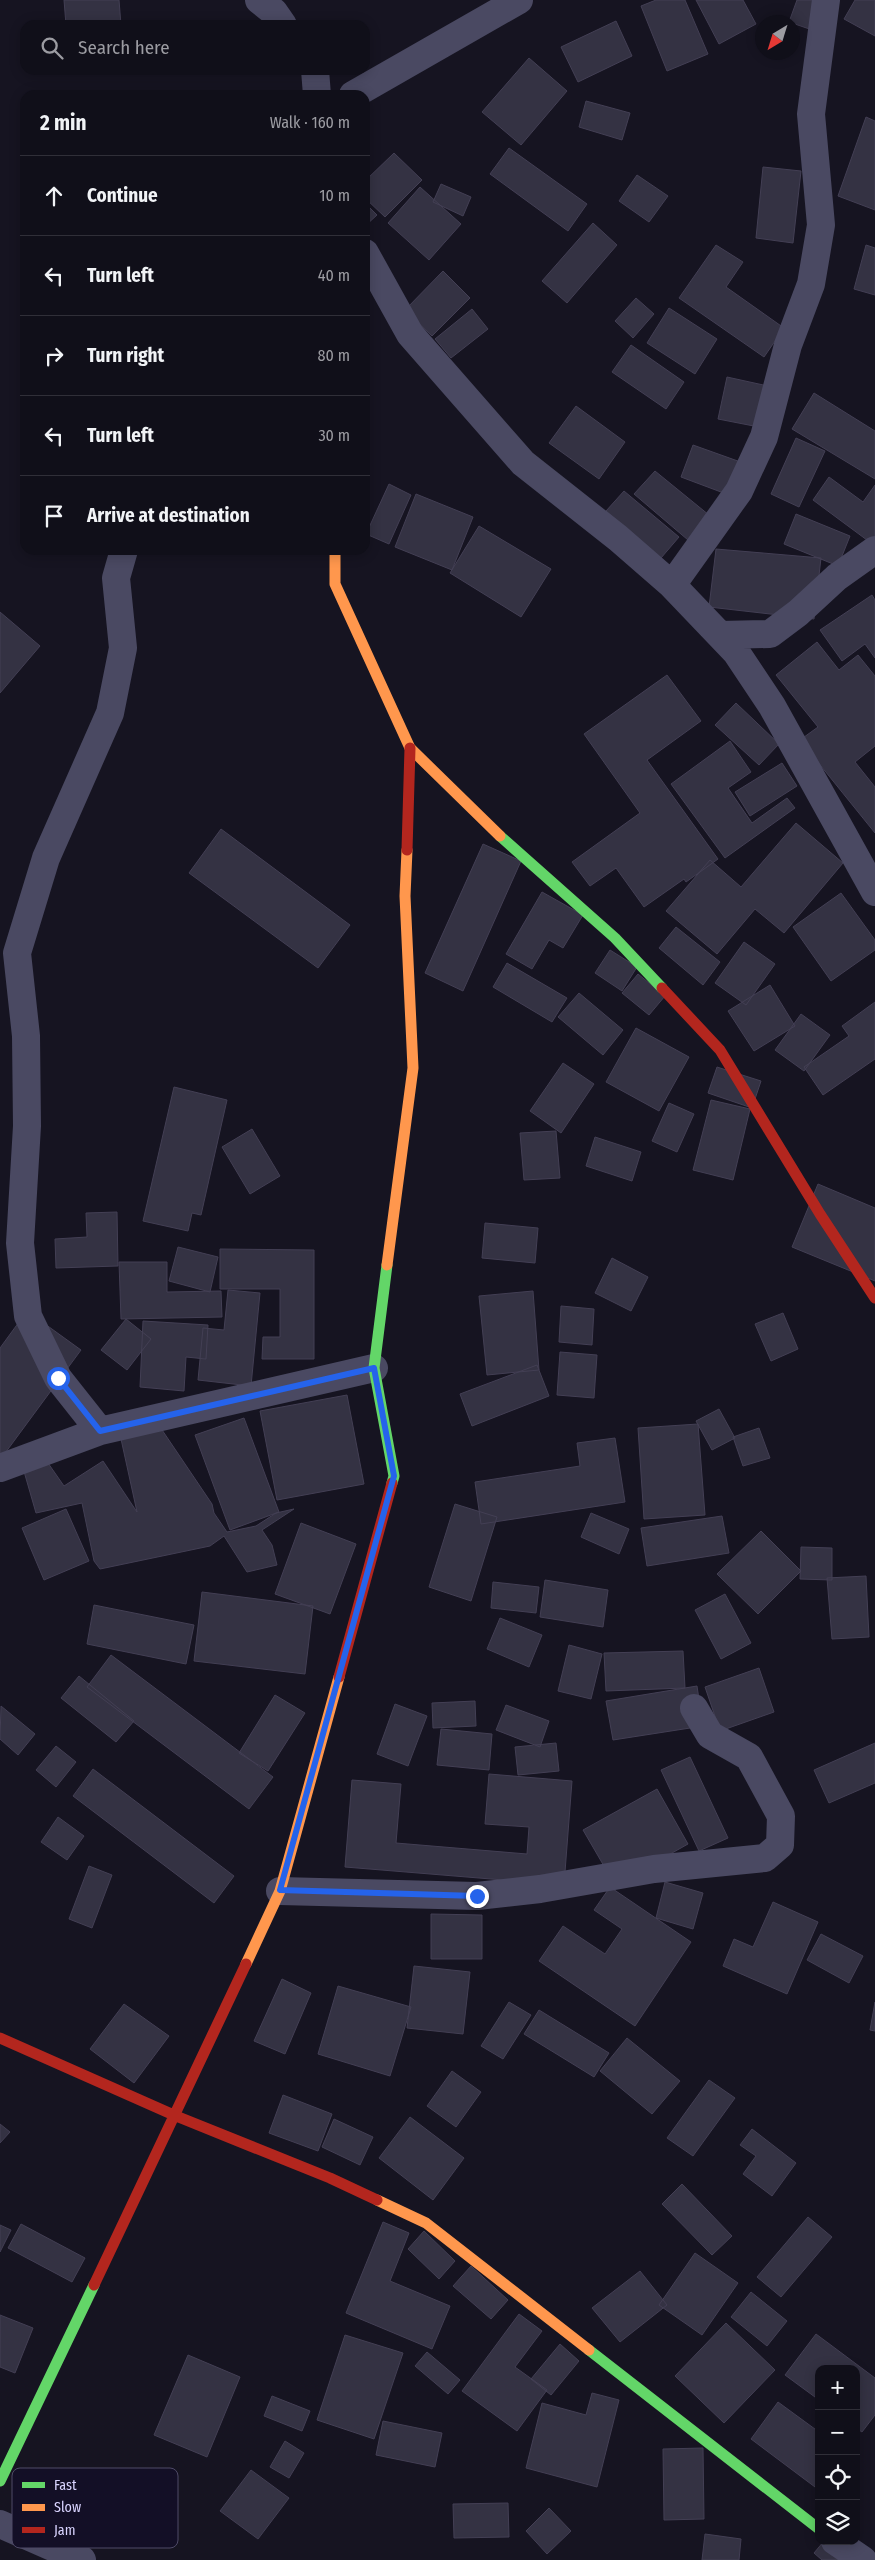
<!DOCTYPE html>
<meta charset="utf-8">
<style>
:root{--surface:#100f19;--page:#1e1d26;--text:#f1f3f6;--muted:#9c9ca2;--line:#302f38}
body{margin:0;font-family:"Fira Sans Condensed",sans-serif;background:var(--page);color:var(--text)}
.controls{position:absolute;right:15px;bottom:15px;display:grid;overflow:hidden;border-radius:10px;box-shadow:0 2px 12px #0003}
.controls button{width:45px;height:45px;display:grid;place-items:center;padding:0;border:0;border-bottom:1px solid var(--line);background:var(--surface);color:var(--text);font:25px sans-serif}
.compass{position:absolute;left:755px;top:15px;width:45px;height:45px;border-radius:50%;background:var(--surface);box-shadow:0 2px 12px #0003;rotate:218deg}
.stop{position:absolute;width:15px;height:15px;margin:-11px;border:4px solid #2563eb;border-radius:50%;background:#fff}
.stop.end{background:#2563eb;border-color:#fff;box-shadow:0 1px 5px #0008}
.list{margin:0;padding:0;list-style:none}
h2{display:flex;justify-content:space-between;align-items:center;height:65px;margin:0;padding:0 20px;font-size:21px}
h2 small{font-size:16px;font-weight:400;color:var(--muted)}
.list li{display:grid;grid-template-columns:32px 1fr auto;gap:15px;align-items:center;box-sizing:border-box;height:80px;padding:0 20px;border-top:1px solid var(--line)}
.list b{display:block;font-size:19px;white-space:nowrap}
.list em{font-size:16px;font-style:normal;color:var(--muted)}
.icon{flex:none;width:28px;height:28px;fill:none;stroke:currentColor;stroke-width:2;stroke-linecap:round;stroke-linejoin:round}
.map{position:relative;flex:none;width:875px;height:2560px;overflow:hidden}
.search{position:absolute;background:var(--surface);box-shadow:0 2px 12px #0003;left:20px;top:20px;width:350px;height:55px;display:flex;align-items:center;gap:12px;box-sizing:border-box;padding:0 18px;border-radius:15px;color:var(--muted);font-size:19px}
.panel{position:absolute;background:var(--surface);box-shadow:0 2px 12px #0003;left:20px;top:90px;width:350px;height:465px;border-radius:15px}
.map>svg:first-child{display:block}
</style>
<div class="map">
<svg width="875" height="2560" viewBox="0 0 875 2560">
<rect width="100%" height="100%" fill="#161421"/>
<path fill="#343243" stroke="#433f54" d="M64 0H119L121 25H66Z
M656 0H685L708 54 667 71 641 6Z
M696 0H743L756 24 719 44Z
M797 0H836L824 34 789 22Z
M855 0H875V36L844 19Z
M616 21 632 56 578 82 561 47Z
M529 58 567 91 521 145 482 112Z
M586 101 630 113 622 140 579 127Z
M866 117 875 121V210L838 196Z
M509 148 587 204 568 231 490 174Z
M394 153 422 180 385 217 365 198V181Z
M763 167 801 171 793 243 756 238Z
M637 175 668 196 649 222 619 201Z
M441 184 471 197 463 216 433 202Z
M420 187 461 224 429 260 388 223Z
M365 203 377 215 365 226Z
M593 223 617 245 567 303 542 281Z
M716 245 743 262 726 287 784 328 764 357 679 298Z
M866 245 875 248V295L854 289Z
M443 271 470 298 432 336 405 310Z
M636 298 654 314 633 338 615 321Z
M669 308 717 339 695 374 647 343Z
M472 309 488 329 451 358 435 339Z
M631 345 684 382 666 409 612 372Z
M727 377 777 388 769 429 718 419Z
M814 393 875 431V479L792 429Z
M576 406 625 442 599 479 549 443Z
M796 438 825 451 799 507 771 494Z
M693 445 749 465 737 498 681 477Z
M655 471 709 515 688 540 634 494Z
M829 477 863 502 875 485V546L813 500Z
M389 484 411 495 389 544 366 534Z
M624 491 679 537 661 558 606 511Z
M416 494 473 517 452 570 395 547Z
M796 514 850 536 838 566 784 544Z
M479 526 551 569 521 617 450 573Z
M716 549 821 558 814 619 709 607Z
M872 595 875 600V658L865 644 842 661 820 630Z
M0 612 40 646 0 693Z
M817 642 839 670 858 655 875 676V746L855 762 875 787V833L800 740 818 727 776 675Z
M667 675 701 721 647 760 718 859 686 882 684 879 644 907 616 868 590 886 572 862 640 813 584 734Z
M736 703 779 744 759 765 715 725Z
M730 741 751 772 728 788 752 823 787 798 795 808 725 858 671 784Z
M782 763 797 786 750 816 735 792Z
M796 823 843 863 784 933 755 909 717 954 666 911 710 860 741 887Z
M221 829 350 925 318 968 189 873Z
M483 844 521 861 463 991 425 973Z
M542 892 583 915 563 948 549 940 532 969 506 954Z
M841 893 875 940V950L831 981 793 927Z
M676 927 720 962 703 985 659 948Z
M744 942 775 964 746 1005 715 983Z
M610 950 637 967 622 991 595 973Z
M507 963 567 998 552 1022 493 987Z
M638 974 665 996 649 1015 622 993Z
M770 985 795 1026 754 1051 728 1011Z
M579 993 623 1030 603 1055 558 1017Z
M875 1002V1059L823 1095 804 1067 849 1036 842 1026Z
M801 1014 830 1035 804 1071 775 1050Z
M636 1028 689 1057 659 1111 606 1082Z
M563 1063 594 1084 561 1133 530 1111Z
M717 1067 761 1081 752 1108 708 1093Z
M174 1087 227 1100 201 1215 192 1213 188 1231 143 1221Z
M711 1100 750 1109 733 1180 693 1170Z
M669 1103 694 1114 677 1152 652 1141Z
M252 1129 280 1176 250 1194 222 1147Z
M556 1131 560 1178 524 1180 520 1133Z
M595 1137 641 1152 632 1181 586 1166Z
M818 1184 875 1208V1281L792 1247Z
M117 1212 118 1266 56 1268 55 1239 87 1237 86 1213Z
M485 1223 538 1228 535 1263 482 1258Z
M178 1247 218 1257 210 1292 169 1281Z
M220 1249 314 1250V1359H262L263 1337H280V1289H220Z
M612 1258 648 1277 631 1311 595 1293Z
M119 1262H167V1292L221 1291 222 1317 121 1319Z
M228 1290 260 1293 251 1386 198 1380 203 1328 224 1330Z
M533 1291 539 1370 487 1375 479 1296Z
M561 1306 594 1309 592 1345 559 1342Z
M27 1311 81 1350 0 1460V1348Z
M783 1313 798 1349 771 1361 755 1324Z
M126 1319 151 1339 127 1370 101 1350Z
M143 1321 208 1325 206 1359 186 1357 184 1391 140 1387Z
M560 1352 597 1355 594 1398 557 1395Z
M537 1365 549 1396 472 1426 460 1394Z
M347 1395 364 1484 277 1500 260 1411Z
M719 1409 735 1438 712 1450 696 1421Z
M154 1418 212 1504 214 1513 227 1532 256 1526 276 1513 294 1509 262 1530 272 1545 277 1565 247 1572 224 1536 210 1546 100 1569 94 1561 82 1503 36 1513 23 1468 48 1463 64 1486 103 1461 137 1512 121 1439Z
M244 1418 279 1512 230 1530 195 1435Z
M698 1424 705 1515 644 1519 638 1428Z
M759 1428 770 1458 743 1466 733 1437Z
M615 1438 625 1502 481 1524 475 1482 580 1466 577 1443Z
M455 1504 497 1517 471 1601 429 1587Z
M66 1509 89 1561 44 1580 22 1528Z
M591 1513 629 1529 619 1554 581 1537Z
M722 1516 729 1553 647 1566 641 1528Z
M301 1523 356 1544 330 1614 275 1594Z
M761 1531 801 1571 758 1614 717 1574Z
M801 1547 832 1548V1580L800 1579Z
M866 1576 869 1637 832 1639 827 1578Z
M545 1580 608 1590 603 1627 540 1617Z
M493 1582 539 1587 536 1613 491 1608Z
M202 1592 313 1606 305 1674 194 1661Z
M725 1594 751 1643 721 1659 695 1610Z
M94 1605 194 1625 186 1664 87 1644Z
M500 1618 542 1635 529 1667 487 1649Z
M569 1645 602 1654 591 1699 558 1691Z
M683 1651 685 1688 606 1691 604 1653Z
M111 1655 273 1777 249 1809 87 1687Z
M759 1668 774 1712 720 1731 705 1687Z
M79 1676 134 1721 116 1742 61 1698Z
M697 1686 703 1726 613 1740 606 1701Z
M275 1695 305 1713 268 1771 239 1753Z
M475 1701 476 1726 433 1728 432 1703Z
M395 1704 427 1716 408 1766 377 1754Z
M506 1705 549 1721 540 1747 496 1730Z
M1 1706 35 1734 18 1755 0 1739Z
M441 1729 492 1734 489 1770 437 1765Z
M556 1743 559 1771 518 1775 515 1747Z
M875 1743V1783L829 1803 814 1770Z
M56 1746 76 1762 56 1787 36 1770Z
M690 1757 728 1838 699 1851 661 1770Z
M93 1769 234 1876 214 1903 73 1796Z
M489 1774 572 1781 564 1885 345 1867 352 1780 401 1784 396 1843 527 1854 529 1827 485 1824Z
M657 1789 688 1844 615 1885 583 1830Z
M58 1817 84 1836 67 1860 41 1842Z
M89 1866 112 1875 92 1928 69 1919Z
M665 1882 703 1893 693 1929 656 1918Z
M610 1887 691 1942 635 2026 539 1961 563 1926 605 1954 622 1929 594 1910Z
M773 1902 818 1922 787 1994 723 1966 734 1939 753 1947Z
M431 1914 482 1915V1959H431Z
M821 1934 863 1956 849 1983 807 1960Z
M414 1966 470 1972 463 2034 407 2028Z
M282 1979 311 1993 285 2054 254 2041Z
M338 1986 411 2007 390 2076 318 2054Z
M509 2002 531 2015 503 2059 481 2046Z
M875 2002V2031L870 2030Z
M124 2004 169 2036 134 2083 90 2049Z
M539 2010 609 2053 594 2077 524 2034Z
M627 2038 680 2081 652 2114 600 2071Z
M452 2071 481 2092 456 2127 427 2106Z
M709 2080 735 2098 693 2156 667 2138Z
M283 2095 332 2114 318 2151 269 2133Z
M410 2117 464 2158 433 2200 379 2158Z
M334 2119 373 2137 360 2165 322 2147Z
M0 2124 10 2132 0 2143Z
M752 2129 796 2163 772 2196 743 2174 756 2156 740 2145Z
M682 2184 732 2236 712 2255 662 2204Z
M808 2217 832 2237 781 2297 757 2277Z
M383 2222 409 2233 390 2281 450 2306 432 2349 346 2313Z
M21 2224 85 2258 72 2282 8 2248Z
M0 2225 11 2230 0 2252Z
M424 2231 455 2261 439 2279 408 2249Z
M695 2253 738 2283 702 2335 659 2305Z
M471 2266 508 2300 491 2319 453 2286Z
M640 2271 667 2305 620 2342 592 2308Z
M751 2292 787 2321 767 2346 731 2317Z
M519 2314 542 2331 515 2367 547 2390 517 2431 462 2391Z
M0 2315 33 2328 15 2373 0 2367Z
M726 2323 775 2370 724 2423 675 2376Z
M816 2334 875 2378V2415L862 2432 856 2428V2369H819V2400L785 2375Z
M345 2335 403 2353 374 2439 317 2420Z
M560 2344 579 2361 551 2395 531 2379Z
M427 2352 460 2380 448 2394 415 2366Z
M188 2355 240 2377 207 2457 154 2435Z
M592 2393 619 2400 597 2487 526 2468 542 2403 586 2415Z
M272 2396 310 2411 302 2431 264 2416Z
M778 2402 819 2432V2490L751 2439Z
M383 2421 442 2433 435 2467 376 2455Z
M285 2441 304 2453 289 2478 270 2467Z
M703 2448 704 2519 664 2520 663 2449Z
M251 2470 289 2498 258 2539 220 2511Z
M508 2503 509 2537 454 2538 453 2504Z
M549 2508 571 2531 547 2554 526 2531Z
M705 2534 741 2539 739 2560H702Z
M824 2541 870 2560H822L814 2553Z"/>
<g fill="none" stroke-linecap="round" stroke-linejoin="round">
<path stroke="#4a4962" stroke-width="28" d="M259 0 274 12 283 25
M315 70 317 95
M353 95 519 0
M365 253 410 334 523 463 618 538 672 585 736 652 772 706 875 892
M672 585 739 491 764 437 788 345 811 284 821 225 811 114 826 0
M720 635 770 634 798 613 837 577 875 550
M100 1431 58 1378 28 1316 20 1243 27 1126 26 1036 17 953 46 858 110 713 123 648 116 578 124 550
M0 1468 100 1431 374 1368
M280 1891 477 1896 540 1889 654 1869 765 1858 780 1845 781 1816 749 1757 710 1735 694 1708
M0 2524 82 2560
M835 2541 863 2560"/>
<path stroke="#63d668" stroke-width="11" d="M500 836 615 938 662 988
M387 1265 374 1368 394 1476 392 1483
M589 2350 819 2529
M0 2481 94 2285"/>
<path stroke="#ff974d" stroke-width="11" d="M335 550V584L410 748 500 836
M387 1265 413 1068 405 896 407 850
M246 1964 280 1891 339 1677
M377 2200 426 2223 589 2350"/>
<path stroke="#b3261e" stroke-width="11" d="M407 850 410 748
M662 988 720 1050 820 1214 875 1298
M339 1677 392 1483
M0 2038 176 2116 330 2178 377 2200
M94 2285 246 1964"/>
</g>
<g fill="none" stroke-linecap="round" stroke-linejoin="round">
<path stroke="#2563eb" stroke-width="6" d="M58 1378 100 1431 374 1368 394 1476 280 1890 477 1896"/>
</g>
<rect x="12" y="2468" width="166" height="80" rx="8" fill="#130f26" stroke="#4e4a67" stroke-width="1"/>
<rect x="22" y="2482" width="23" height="6" fill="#63d668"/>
<rect x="22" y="2504" width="23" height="7" fill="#ff974d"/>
<rect x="22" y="2527" width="23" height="6" fill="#b3261e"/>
<g font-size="14" fill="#d9d4ff">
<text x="54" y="2490">Fast</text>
<text x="54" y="2512">Slow</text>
<text x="54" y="2535">Jam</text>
</g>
</svg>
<div class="controls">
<button>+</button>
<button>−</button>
<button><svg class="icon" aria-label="locate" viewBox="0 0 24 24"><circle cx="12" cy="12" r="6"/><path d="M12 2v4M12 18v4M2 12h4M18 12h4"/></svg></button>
<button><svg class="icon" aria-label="layers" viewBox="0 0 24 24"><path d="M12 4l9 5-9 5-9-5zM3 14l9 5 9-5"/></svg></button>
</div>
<svg class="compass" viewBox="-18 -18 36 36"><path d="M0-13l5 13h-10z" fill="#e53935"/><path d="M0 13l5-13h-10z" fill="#9c9ca2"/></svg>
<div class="stop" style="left:58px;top:1378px"></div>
<div class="stop end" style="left:477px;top:1896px"></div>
<div class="search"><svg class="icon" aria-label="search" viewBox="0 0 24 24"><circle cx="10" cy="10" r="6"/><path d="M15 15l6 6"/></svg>Search here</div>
<section class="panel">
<h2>2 min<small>Walk · 160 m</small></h2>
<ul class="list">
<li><svg class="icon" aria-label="ahead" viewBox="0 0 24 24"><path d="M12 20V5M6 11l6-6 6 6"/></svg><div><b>Continue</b></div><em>10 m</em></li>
<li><svg class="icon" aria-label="left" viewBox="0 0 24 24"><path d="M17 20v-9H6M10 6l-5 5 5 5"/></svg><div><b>Turn left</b></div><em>40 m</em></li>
<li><svg class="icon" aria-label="right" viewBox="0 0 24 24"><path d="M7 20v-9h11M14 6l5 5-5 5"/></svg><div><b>Turn right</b></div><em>80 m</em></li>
<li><svg class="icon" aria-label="left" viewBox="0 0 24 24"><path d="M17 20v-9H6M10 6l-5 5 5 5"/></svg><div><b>Turn left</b></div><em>30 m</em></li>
<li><svg class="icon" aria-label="arrive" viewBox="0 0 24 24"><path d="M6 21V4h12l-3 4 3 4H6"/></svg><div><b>Arrive at destination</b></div></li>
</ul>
</section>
</div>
